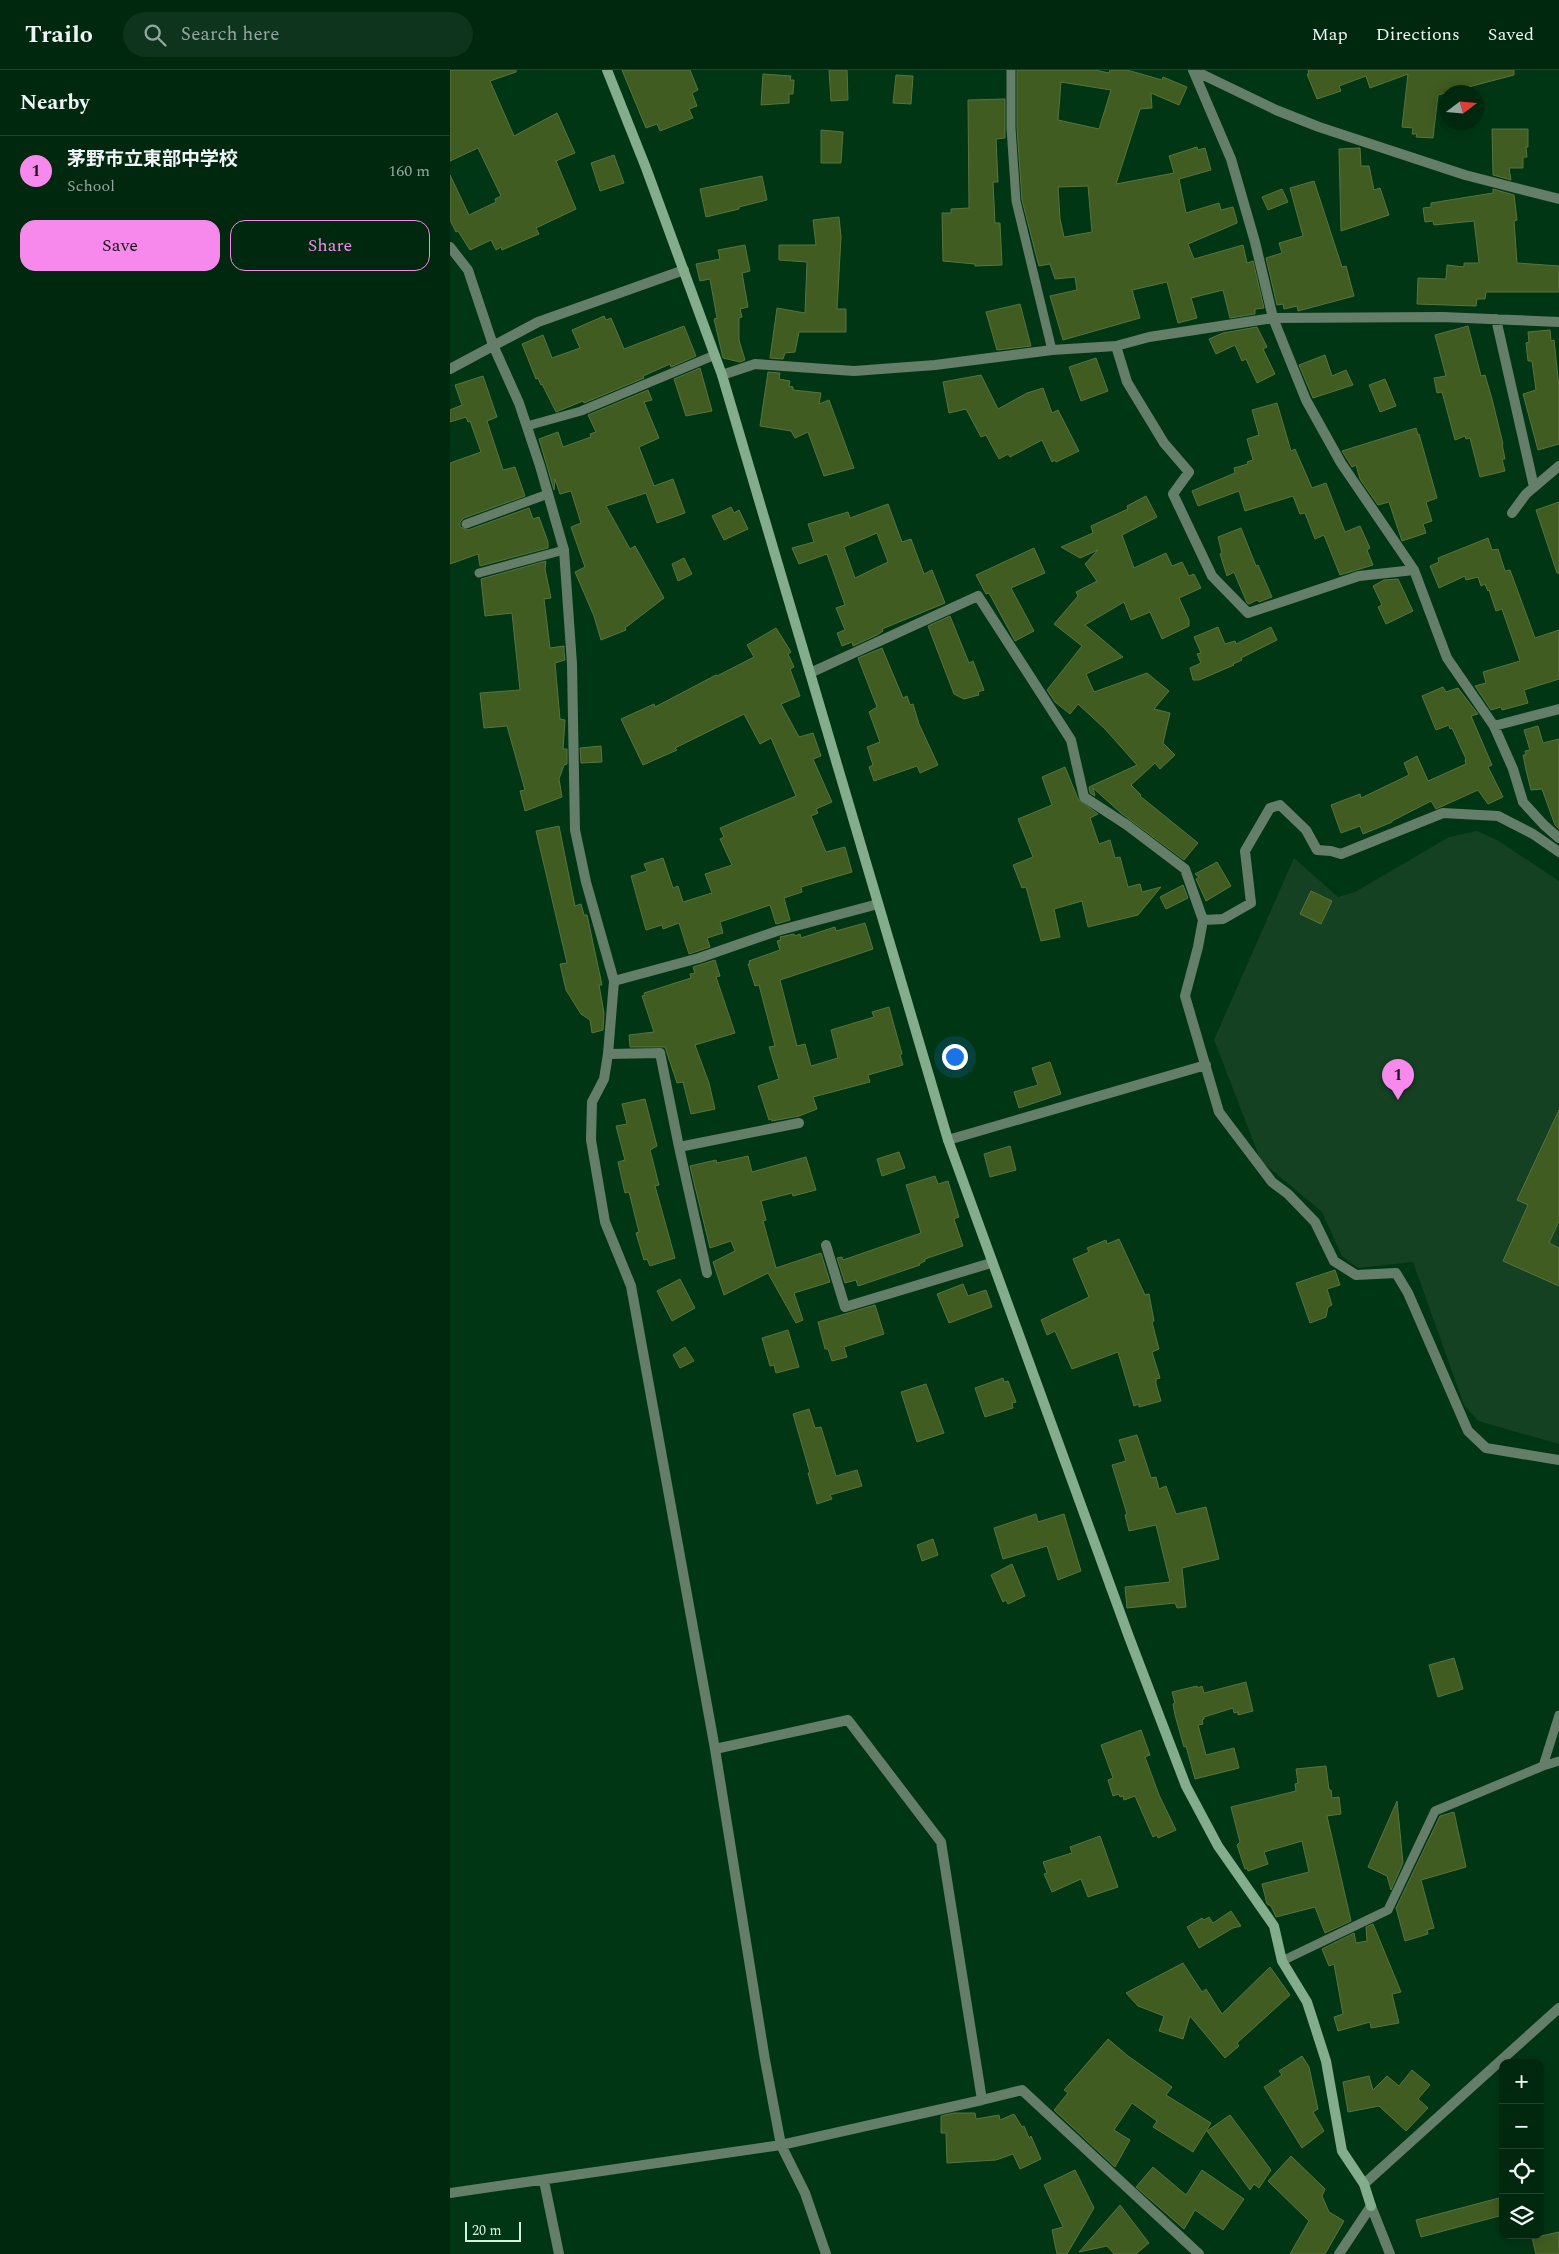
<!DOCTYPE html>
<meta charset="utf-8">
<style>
:root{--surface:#00280f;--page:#0e341d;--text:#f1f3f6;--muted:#95a69e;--line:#22442f;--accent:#f788ec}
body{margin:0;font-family:Spectral,"Noto Sans JP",serif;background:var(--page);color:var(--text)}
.controls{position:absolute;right:15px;bottom:15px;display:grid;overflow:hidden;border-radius:10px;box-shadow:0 2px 12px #0003}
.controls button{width:45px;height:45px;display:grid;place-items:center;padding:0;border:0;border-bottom:1px solid var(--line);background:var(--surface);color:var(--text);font:25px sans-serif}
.compass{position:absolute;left:989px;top:15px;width:45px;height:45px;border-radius:50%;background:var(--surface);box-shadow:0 2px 12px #0003;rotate:74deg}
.scale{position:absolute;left:15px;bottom:12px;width:56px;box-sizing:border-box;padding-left:5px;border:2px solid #d7f2dc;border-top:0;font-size:14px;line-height:18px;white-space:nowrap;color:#d7f2dc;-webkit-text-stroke:4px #003614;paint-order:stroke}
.you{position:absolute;left:504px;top:986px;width:18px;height:18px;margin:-12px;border:4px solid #fff;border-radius:50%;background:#1a73e8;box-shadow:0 0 0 8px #1a73e833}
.badge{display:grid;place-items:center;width:32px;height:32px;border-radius:50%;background:var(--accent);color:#111;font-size:16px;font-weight:700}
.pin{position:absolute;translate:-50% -41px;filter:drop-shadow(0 1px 2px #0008)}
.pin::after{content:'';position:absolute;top:26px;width:18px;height:15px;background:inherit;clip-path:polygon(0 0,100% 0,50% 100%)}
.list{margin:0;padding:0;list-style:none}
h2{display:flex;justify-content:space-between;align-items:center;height:65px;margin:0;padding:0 20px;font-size:21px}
h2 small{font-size:16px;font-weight:400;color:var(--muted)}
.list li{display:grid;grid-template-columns:32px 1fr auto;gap:15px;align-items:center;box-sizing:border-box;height:70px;padding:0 20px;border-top:1px solid var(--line)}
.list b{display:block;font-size:19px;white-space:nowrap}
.list p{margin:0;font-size:16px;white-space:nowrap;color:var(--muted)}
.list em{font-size:16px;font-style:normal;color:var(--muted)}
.actions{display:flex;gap:10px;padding:15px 20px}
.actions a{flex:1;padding:11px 0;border:1px solid var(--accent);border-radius:15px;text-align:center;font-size:18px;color:var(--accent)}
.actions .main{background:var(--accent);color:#111}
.icon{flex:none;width:28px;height:28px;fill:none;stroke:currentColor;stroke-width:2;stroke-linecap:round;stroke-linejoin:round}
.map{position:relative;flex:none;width:1109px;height:2184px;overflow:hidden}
header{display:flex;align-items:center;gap:30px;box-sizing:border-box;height:70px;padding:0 25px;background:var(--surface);border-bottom:1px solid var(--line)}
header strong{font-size:24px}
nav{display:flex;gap:28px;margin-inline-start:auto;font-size:18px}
.search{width:350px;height:45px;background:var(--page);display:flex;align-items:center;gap:12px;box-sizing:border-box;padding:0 18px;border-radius:28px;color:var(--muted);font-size:19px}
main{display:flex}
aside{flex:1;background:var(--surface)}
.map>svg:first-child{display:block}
</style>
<header>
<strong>Trailo</strong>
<div class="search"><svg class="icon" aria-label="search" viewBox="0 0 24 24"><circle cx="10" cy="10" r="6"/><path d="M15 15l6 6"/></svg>Search here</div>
<nav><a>Map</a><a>Directions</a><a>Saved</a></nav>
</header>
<main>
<aside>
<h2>Nearby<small></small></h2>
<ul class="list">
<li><span class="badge">1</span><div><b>茅野市立東部中学校</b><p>School</p></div><em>160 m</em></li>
</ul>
<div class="actions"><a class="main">Save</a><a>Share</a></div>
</aside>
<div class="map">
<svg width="1109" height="2184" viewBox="0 0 1109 2184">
<rect width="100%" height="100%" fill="#003614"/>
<path fill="#134122" d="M1027 761 1047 770 1109 811V1374L1028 1351 1014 1335 963 1192 908 1198 892 1186 872 1142 811 1091 764 970 844 788 888 827 905 822 999 767Z"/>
<path fill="#405c20" stroke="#597340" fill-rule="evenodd" d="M0 0H66V2L40 11 64 66 107 43 125 83 106 91 126 139 86 158 89 164 52 180 51 177 46 180 41 170 20 180 8 161 6 162 0 150V105L19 145 46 132 45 129 51 126 28 78 0 91Z
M172 0H240L248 20 242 23 247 36 239 39 243 48 210 61 207 54 196 58Z
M379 0H397L398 30 381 31Z
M567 0H645L659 3 660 0H677L712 10 713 7 737 17 729 35 701 23 702 38 690 39 666 114 724 103 719 86 747 77 748 80 755 78 761 100 729 109 736 143 769 133 771 140 783 137 787 151V153L738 174 744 189 793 175 797 193 803 191 814 238 805 239V244L780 248 773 220 741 228 747 248 728 253 717 212 682 220 690 248 613 270 600 226 627 220 625 207 605 209 600 194 589 196 586 185 572 130 567 58ZM611 12 661 20 649 59 608 50ZM638 116 642 162 614 167 610 149 608 117Z
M858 0H1064V5L988 25 983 68 966 67 967 64H962L963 58 952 57 958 4 920 18 916 6 889 16 891 21 867 29 857 4H859Z
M313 4 341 6 340 10H344L343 24H339V33L311 35Z
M446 5 463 6 461 34 443 33Z
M555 29V68L546 69 548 112H543L545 153H550L552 195 525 196V194L493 191 492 143H501V139L519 138 518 30Z
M1042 59H1078V77H1076L1077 87H1073V98H1059L1061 110 1043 105Z
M371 60 393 62 391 93H371Z
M910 78 911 96H919L924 120 930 118 939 145 891 161 889 79Z
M164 85 174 113 150 121 141 93Z
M312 106 317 130 289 137V139L256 147 250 119Z
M864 111 892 197 896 196 904 226 848 241 847 236 834 239 833 234 827 235 816 188 832 183 829 173 853 166 840 118Z
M832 119 838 132 818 140 812 127Z
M1043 119 1064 125 1067 150 1064 151 1067 193 1109 196V222H1036L1035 229H1027L1026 236 967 234 968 208 996 209 997 195 1014 197V193H1029L1024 151 984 155 983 151 975 152 973 138 981 137V133L1043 123Z
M389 147 391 167 387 239H396V262H349L345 282 335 283 333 289 320 288 327 238 355 243 357 192 329 190V175H366L363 150Z
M295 175 300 201 292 203 298 237 290 239 292 247 289 248V270L295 290 290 292 273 288 264 249 267 248 260 209 250 211 246 194 270 189 268 180Z
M570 234 581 276 547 280 536 242Z
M154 246 156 250 161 248 174 279 234 256 246 286 221 297 220 294 193 306 194 308 134 333 133 331 106 342 92 314 91 315 88 308 86 309 72 274 93 265 102 288 130 278 122 260Z
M1018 256 1031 306 1035 305 1042 329 1053 374H1052L1055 389H1052L1055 401 1030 407 1020 368 1016 369 1015 366 1005 370 992 322 987 323 984 308 996 306 985 265Z
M807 257 817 277 813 279 825 304 807 313 796 289 792 291 785 275 766 284 759 269 773 263Z
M1100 260 1101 271 1104 270 1109 317V374L1088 380 1073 324 1086 320 1082 291H1078L1076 273 1079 272 1078 262Z
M875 285 882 306 896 300 903 315 863 328 849 295Z
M646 288 658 321 631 331 619 297Z
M250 298 262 341 236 346 224 309Z
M318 302 330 303 329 309 340 311 339 316 343 317V320L371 323 369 334 379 330 404 398 374 406 358 362 345 368 341 361 310 356Z
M531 305 548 339 577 323 593 318 602 343 608 340 629 381 606 392 605 390 602 392 592 370 560 387 558 384 549 389 536 365 531 367 516 339 499 343 493 312Z
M33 306 47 347 37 351 53 400 65 397 75 426 14 448 10 452V457L18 460 79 438 83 449 89 447 98 472V478L30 496 28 484 0 494V393L31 382 20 351 18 352 16 347 0 352V340L12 335 5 315Z
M935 309 946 336 930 342 919 315Z
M198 320 202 330 194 332 209 368 189 377 204 416 223 409 235 443 207 453 196 423 156 436 180 479 185 476 214 528 175 558 176 560 151 570 144 546 125 502 135 497 121 457 131 453 121 421 110 424 105 409 104 420 89 369 108 362 113 377 141 367 140 364 146 362 138 345Z
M827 333 841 381 845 379 862 418 876 413 895 462 910 456 920 478 917 480 923 495 890 505 874 465 865 469 855 443 850 444 843 426 795 441 789 421 748 436 742 421 785 403 784 398 798 394 797 392 803 390 797 369 809 365 802 340Z
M966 358 968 365 969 364 987 428 976 432 982 451 973 454 976 463 952 471 939 432 928 435 910 409 906 395 902 397 892 381Z
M696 426 707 447 672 465 684 498 716 483 722 496 732 492 739 506 744 504 751 518 729 528 739 550V556L712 569 700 542 681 550 674 532 635 555 673 587 636 604 644 622 697 603 719 621 704 639 720 643 713 673 725 685 710 699 705 693 681 715 691 725 690 726 748 773 734 790 671 743 643 718 645 726 640 723 639 717 687 695 655 659 628 634 620 644 605 632 597 620 632 576 604 554 628 526 626 522 647 511 635 494 648 480 630 488 611 477 643 463 641 456 678 439 677 436Z
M1109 432V503H1107L1086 440Z
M438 434 452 472 461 469 474 504 482 500 495 533 432 559 433 561 427 565 403 576 402 572 392 576 387 563 395 560 386 538 395 535 377 484 349 494 342 478 364 472 358 454 398 442 400 448ZM427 463 438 492 405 508 394 477Z
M281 437 284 443 289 440 298 459 274 470 262 446Z
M791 458 806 496 808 495 822 527 809 532 807 530 799 534 797 533 784 502 777 506 770 484 772 483 768 467Z
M1038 468 1042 480 1048 479 1055 501 1060 500 1085 568 1109 560V609L1074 620 1078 633 1052 640 1051 637 1041 640 1025 616 1036 613 1033 602 1070 591 1052 539 1046 541 1039 520 1038 521 1035 514 1031 516 1028 507 1016 510 1015 506 989 518 980 496 989 492 988 488Z
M584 478 595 503 561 518 584 561 565 571 539 523 536 524 526 505Z
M234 488 242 504 228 511 222 494Z
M96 491 95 499 101 528 94 529 100 578 114 576V582L115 590 105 593 110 649 115 650 113 679H117V694L114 695 109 709 112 727 75 741 70 721 75 720 57 656 34 658 30 623 70 620 62 543 35 546 31 509Z
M948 509 963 541 936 554 928 537 932 535 923 516 934 510Z
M500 546 519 593 523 591 534 620 528 622 529 625 514 629 504 624 478 556Z
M768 557 775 574 785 571 786 574 821 557 827 570 791 588 792 590 783 594 784 595 749 610H743L740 598 751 593 747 584 751 583 744 567Z
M326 558 341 582 338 584 344 597 340 599 350 626 331 634 349 667 363 663 371 686 363 689 382 732 366 739 368 743 361 746 376 782 395 777 402 802 351 817 352 822 334 828 340 850 326 854 320 835 270 852 273 863 257 868 260 877 239 884 229 853 213 859 212 855 196 860 181 806 197 801 194 794 213 788 223 818 228 816 233 832 262 823 255 804 282 795 270 769 274 767 270 758 346 726 321 668 310 674 294 644 225 678 227 680 193 695 171 649 204 634 205 637 266 605 267 606 304 587 297 575Z
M432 578 453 628 457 626 460 635 463 634 469 654 488 695 470 703 467 696 424 711 419 697 423 695 417 677 430 672 419 642 427 637 408 588Z
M993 617 996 622 1008 618 1028 644 1021 646 1042 695 1038 697 1053 727 1038 734 1028 720 986 739 981 731 942 751V752L913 764 910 756 891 763 881 735 910 724 911 728 959 705 954 693 967 686 978 711 1016 694 1015 690 1016 689 1002 658 1000 659 999 655 986 660 972 626Z
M1088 656 1093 673 1109 669V759L1105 755 1092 719 1081 720 1076 700 1073 685H1076L1075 681 1080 680 1074 660Z
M151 676 152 692 131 693 130 678Z
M615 697 628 729 648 744 640 748 649 774 660 770 665 788 670 787 678 817 690 814 692 822 711 817 688 845 638 857 632 831 604 839 610 867 591 871 576 817 572 818 563 795 583 787 568 749 602 735 592 707Z
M109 756 125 836 131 834 134 845H137L152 915H149L154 943 153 960 142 963 140 950 131 944 116 920 110 894 117 893 86 761Z
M767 792 781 816 756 831 746 809 749 807 745 804Z
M733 815 738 828 716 839 710 827Z
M861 821 882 831 871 854 850 844Z
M415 853 423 879 330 910 347 976 355 974 361 996 388 988 381 960 424 947 422 942 439 937 452 984 450 985 453 995 418 1005 420 1012 363 1027 367 1039 349 1046 322 1051 321 1049 319 1050 308 1016 329 1009 319 977 325 976 309 915 305 916 298 894H300L299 891 330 880 327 871 331 870 330 867 344 864 345 866 350 864 351 868 385 857 386 861Z
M265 890 270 906 266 907 285 963 245 975 259 1013 265 1039 241 1044 233 1012 227 1013 215 977H180L179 965 204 962 192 926 195 925 194 923 241 908 240 904 245 903 243 897Z
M600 992 611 1024 569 1038 564 1022 588 1015 582 998Z
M195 1029 207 1076 200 1080 209 1115 205 1116 225 1188 200 1196 197 1189 194 1190 186 1163 189 1162 179 1122 175 1123 168 1092 175 1090 166 1056 177 1054 172 1034Z
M1109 1040V1151L1099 1173 1109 1178V1216L1053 1191 1078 1135 1067 1130Z
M560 1076 566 1100 540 1107 534 1084Z
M449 1082 455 1098 432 1106 427 1089Z
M298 1086 302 1102 356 1087 366 1120 343 1126 342 1123 311 1131 316 1150 313 1151 326 1198 371 1183 380 1212 344 1223 353 1250 346 1253 318 1203 274 1225 263 1192 285 1181 281 1171 260 1178 240 1096 266 1090 267 1093Z
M485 1106 488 1114 498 1111 509 1147 504 1149 513 1176 475 1189V1191L469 1194 470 1195 408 1216 406 1210 395 1213 387 1188 392 1187 393 1190 471 1163 456 1115Z
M669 1169 695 1225 699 1224 704 1251 702 1252 709 1279 702 1282 710 1308 706 1309V1314L711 1331 689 1337V1334L684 1336 668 1282 622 1299 605 1261 597 1265 591 1250 639 1227 623 1189 639 1182 637 1178 656 1170 657 1174Z
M885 1200 890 1215 877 1219 882 1235 878 1237 876 1247 860 1253 846 1213Z
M230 1209 245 1238 222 1251 207 1221Z
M513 1214 518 1226 536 1220 542 1237 499 1253 487 1224Z
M425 1235 434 1264 394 1277 397 1287 382 1291 378 1279H375L368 1252Z
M338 1260 349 1297 326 1303 324 1295 320 1296 312 1268Z
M235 1277 244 1291 230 1298 223 1285Z
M553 1308 554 1312 558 1311 566 1332 562 1333 563 1338 535 1347 525 1318Z
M476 1314 494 1363 467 1372 451 1322Z
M359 1339 365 1358 371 1357 386 1406 407 1400 412 1416 380 1425 382 1429 367 1434 358 1403H360L343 1344Z
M687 1365 701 1408 706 1407 709 1419 716 1416 726 1444 756 1437 769 1489 732 1498 736 1537 727 1538 725 1533 677 1538 675 1517 720 1512 706 1455 679 1461 675 1445 677 1444 662 1395 676 1391 669 1370Z
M586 1444 588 1452 614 1444 631 1501 608 1510 597 1476 553 1489 544 1458Z
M483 1469 488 1485 472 1491 467 1475Z
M562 1494 575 1526 558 1534 556 1530 553 1532 541 1505Z
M1004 1588 1013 1619 988 1627 979 1595Z
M796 1612 803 1641 788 1645V1642L784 1643 783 1638 754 1647V1649L752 1650 753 1654 748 1655 756 1685 784 1678 789 1698 745 1709 736 1676 734 1677 725 1645 723 1634 725 1633 722 1622 747 1616 748 1618 752 1616 754 1623Z
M691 1660 700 1685 695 1687 709 1725 726 1760 708 1768 707 1765 703 1767 685 1726 674 1730 673 1726 670 1727 669 1724 663 1726 658 1710 663 1708 651 1675Z
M876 1696 879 1720H881L882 1728 889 1727 891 1744 877 1746 901 1851 875 1863 865 1837 826 1847 821 1836 817 1834 812 1814 859 1802 852 1771 814 1782 818 1794 798 1801 797 1798 795 1799 787 1775 790 1772 781 1737 846 1721 845 1714 848 1713 846 1699Z
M947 1731 953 1793 941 1820 937 1806 918 1797Z
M1004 1742 1016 1797 971 1810 984 1858 977 1860 978 1864 955 1871 946 1838 990 1746Z
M650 1766 668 1817 638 1827 631 1809 602 1822 594 1804 597 1803 593 1792 622 1783 620 1777Z
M781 1841 791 1856 783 1858 749 1878 737 1857 752 1848 754 1850 759 1847 763 1853Z
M923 1854 951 1922 942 1924 949 1953 921 1958 920 1952 888 1961 884 1947 893 1944 884 1894 879 1896 872 1879 904 1863 906 1873 917 1871 916 1857Z
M733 1893 752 1922 756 1919 772 1944 820 1897 840 1925 787 1973 789 1976 775 1988 740 1946 733 1969 709 1961 714 1946 688 1936 676 1923Z
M658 1969 678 1986 722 2017 716 2025 761 2053 743 2082 703 2057 707 2051 682 2033 664 2060 680 2070 665 2097 604 2040 618 2023 614 2020Z
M852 1986 859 1997 868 2039 863 2042 874 2061 852 2078 814 2017 832 2005 829 2001Z
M962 2000 980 2015 968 2029 978 2038 956 2061 929 2036 898 2042 893 2012 919 2006 923 2020 937 2006 949 2016Z
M504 2043H525L526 2049 549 2045 550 2050 564 2044 572 2057 574 2056 579 2068 581 2066 591 2089 570 2099 563 2084 546 2090 497 2093 496 2063H491V2046Z
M780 2045 821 2100 809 2118 804 2114 800 2120 757 2061Z
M841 2086 875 2119 872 2126 879 2142 894 2151 875 2184H840L859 2151 818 2111Z
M703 2097 736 2125 752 2100 794 2129 773 2160 745 2140 734 2159 686 2117Z
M625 2100 644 2138 617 2184H607L602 2160 613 2157 594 2115Z
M1049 2128 1053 2145 971 2167 966 2150Z
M670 2135 699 2173 686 2184H664L657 2176 629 2182Z
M1109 2162V2184H1086L1082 2168Z"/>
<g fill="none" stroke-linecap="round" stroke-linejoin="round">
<path stroke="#657e6a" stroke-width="9" d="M561 0V58L566 131 602 280
M77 356 131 341 265 285
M16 454 98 424
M29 503 114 480
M1093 1696 1109 1691
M832 1891 938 1840 985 1741 1093 1696 1109 1645"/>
<path stroke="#657e6a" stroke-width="10" d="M743 0 781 89 805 172 823 248 856 330 891 393 964 500 997 588 1044 656 1063 699 1073 732 1094 755 1109 768
M743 0 826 40 869 57 1015 105 1109 129
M0 177 18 200 43 275 69 333 90 396 114 480 122 594 125 760 136 812 164 911 158 984 210 983 229 1077 349 1053
M1046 249 1084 417
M666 276 677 312 714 373 739 402 723 424 762 506 798 543 909 506 964 500
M0 299 88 252 234 200
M272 305 305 294 404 301 485 295 602 280 666 276 699 267 823 248 992 247 1109 252
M1062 443 1076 424 1109 396
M360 603 528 526 621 670 634 727 677 755 735 799 753 850 748 877 735 926 769 1042 822 1112 838 1124 865 1152 884 1191 906 1205 946 1203 958 1223 1018 1361 1036 1378 1109 1390
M1044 656 1109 639
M753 850 773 849 801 833 795 781 820 738 830 735 856 760 867 780 881 781 891 784 993 743 1048 746 1083 764 1109 782
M164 911 249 888 327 861 428 834
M498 1070 756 995
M229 1077 257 1203
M376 1175 395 1237 541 1193
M265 1679 398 1650 491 1772 532 2030 331 2075 355 2123 376 2184
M532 2030 572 2020 749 2184
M94 2111 109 2184
M914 2114 1109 1938
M0 2123 331 2075 315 1990 265 1679 181 1216 155 1152 141 1070 142 1032 154 1009 158 984
M921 2136 940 2184
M889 2184 921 2136"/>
<path stroke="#84ad8d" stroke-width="10" d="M157 0 196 98 272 305 498 1070 679 1567 736 1716 768 1776 824 1856 832 1891 857 1932 876 1991 892 2081 914 2114 921 2136"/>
</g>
</svg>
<div class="controls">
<button>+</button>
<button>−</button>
<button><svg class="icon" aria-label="locate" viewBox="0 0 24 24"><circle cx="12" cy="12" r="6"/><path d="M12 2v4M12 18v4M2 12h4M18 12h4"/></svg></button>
<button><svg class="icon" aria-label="layers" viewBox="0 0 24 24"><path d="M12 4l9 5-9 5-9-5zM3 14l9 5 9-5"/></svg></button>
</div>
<svg class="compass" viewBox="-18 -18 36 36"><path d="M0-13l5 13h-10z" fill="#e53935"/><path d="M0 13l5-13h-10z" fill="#95a69e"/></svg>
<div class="scale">20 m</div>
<div class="you"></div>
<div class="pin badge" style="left:948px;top:1030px">1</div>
</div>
</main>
